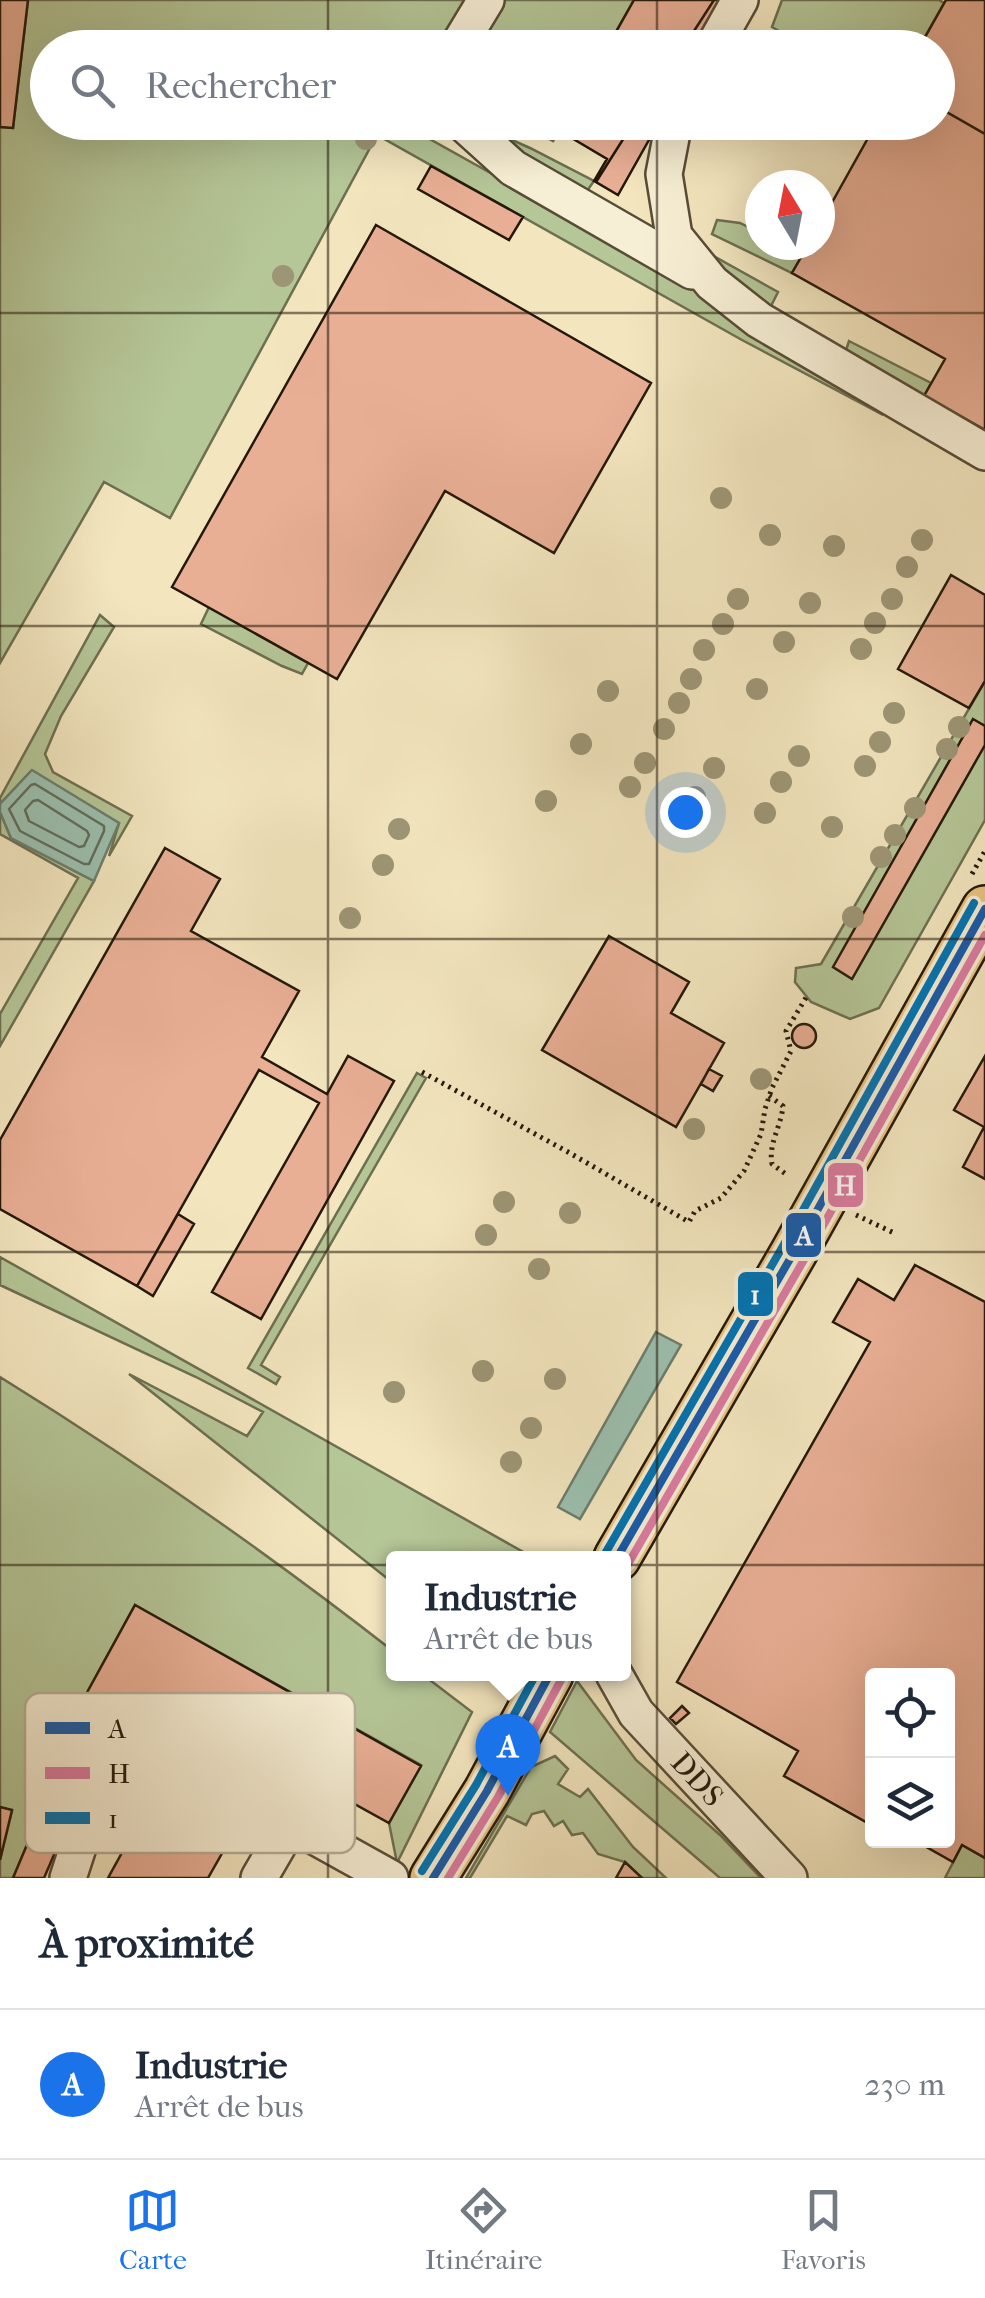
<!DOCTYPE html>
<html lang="fr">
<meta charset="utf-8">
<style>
:root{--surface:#fff;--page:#f6f6f7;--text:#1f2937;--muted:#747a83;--line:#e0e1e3;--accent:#1a73e8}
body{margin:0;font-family:"IM FELL French Canon",serif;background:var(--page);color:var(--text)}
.controls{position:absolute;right:30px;bottom:30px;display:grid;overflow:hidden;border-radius:10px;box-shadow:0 10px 40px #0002}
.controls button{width:90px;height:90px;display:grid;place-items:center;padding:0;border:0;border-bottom:2px solid var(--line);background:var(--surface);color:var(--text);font:50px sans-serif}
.compass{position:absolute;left:745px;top:170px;width:90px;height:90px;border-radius:50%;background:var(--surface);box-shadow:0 10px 40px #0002;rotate:350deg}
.you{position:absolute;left:685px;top:812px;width:35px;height:35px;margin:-25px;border:8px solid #fff;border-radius:50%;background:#1a73e8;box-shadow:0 0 0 15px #1a73e833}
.badge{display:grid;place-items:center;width:65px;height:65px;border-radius:50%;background:var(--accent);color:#fff;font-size:32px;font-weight:700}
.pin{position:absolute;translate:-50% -82px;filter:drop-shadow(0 2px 5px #0008)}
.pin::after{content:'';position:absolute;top:52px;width:35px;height:30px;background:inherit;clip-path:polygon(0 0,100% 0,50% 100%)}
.popup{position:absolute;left:386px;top:1551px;width:245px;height:130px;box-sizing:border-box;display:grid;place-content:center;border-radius:10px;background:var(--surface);filter:drop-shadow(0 2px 8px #0005);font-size:32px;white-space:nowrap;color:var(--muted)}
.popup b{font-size:38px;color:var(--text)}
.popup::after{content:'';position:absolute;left:50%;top:100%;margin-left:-20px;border:20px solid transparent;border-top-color:var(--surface)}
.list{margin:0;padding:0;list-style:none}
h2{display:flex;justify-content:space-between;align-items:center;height:130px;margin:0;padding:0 40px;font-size:42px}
h2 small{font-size:32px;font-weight:400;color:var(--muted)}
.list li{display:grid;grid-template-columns:65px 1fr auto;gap:30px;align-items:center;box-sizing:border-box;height:150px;padding:0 40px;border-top:2px solid var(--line)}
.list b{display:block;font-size:38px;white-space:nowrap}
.list p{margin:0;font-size:32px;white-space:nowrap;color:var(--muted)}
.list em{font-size:32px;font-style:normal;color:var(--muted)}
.icon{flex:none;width:55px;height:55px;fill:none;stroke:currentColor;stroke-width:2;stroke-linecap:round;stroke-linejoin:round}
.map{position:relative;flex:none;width:985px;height:1878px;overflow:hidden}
.search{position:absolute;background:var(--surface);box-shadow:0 10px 40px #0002;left:30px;right:30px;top:30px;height:110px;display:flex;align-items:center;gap:25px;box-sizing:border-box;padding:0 35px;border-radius:55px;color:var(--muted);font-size:38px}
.sheet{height:280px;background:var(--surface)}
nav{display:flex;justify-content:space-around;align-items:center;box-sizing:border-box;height:140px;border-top:2px solid var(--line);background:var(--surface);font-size:28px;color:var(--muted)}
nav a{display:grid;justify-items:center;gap:5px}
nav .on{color:var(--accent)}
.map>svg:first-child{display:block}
</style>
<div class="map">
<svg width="985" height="1878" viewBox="0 0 985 1878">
<rect width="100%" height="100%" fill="#f3e6bf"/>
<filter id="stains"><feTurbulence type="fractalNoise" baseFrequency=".002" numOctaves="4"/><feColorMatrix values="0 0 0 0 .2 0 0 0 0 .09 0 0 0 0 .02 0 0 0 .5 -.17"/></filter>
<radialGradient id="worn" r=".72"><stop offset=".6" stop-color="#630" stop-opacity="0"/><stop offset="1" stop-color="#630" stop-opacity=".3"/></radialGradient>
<path fill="#b5c697" stroke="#6c6f50" stroke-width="2.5" d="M28 0H466L435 47 48 48V122L401 123 720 301 739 328 883 415 742 340 377 135 170 518 104 482 0 663V127L13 128Z
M497 0H634L607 47 484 48Z
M782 0H939L944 3 919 47H807L772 27Z
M522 123H565L553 141Z
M481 126 530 148 594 181 580 201Z
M717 220 740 223 760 233V245H786L804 253 792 273 712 234Z
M701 249 778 292 770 308 725 282Z
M849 341 931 383 924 396 846 350Z
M209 607 308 663 302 674 282 666 201 624Z
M100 615 114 627 61 716 45 754 53 772 132 816 109 856 119 823 31 771 0 804V798Z
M985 681V820L879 1008 850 1019 811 1002 795 982 796 968 821 964Z
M0 812 11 838 94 881 0 1046V1014L78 878 0 834Z
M417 1073 426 1078 261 1365 280 1377 276 1384 248 1368Z
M0 1257 534 1558H393V1583L129 1374 247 1436 263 1412 196 1377 0 1285Z
M0 1377C136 1461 267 1553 393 1651V1674H422L472 1712 397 1863 389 1823 421 1765 135 1605 61 1740 49 1748 30 1795 45 1802 13 1878H0V1860L12 1811 0 1807Z
M577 1681 636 1760 720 1835 761 1878H720L550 1732Z
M555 1756 568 1769 558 1784 580 1797 588 1789 633 1847 666 1878H642L625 1862 598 1854 583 1833 572 1835 563 1821 554 1826 544 1811 532 1814 526 1825 507 1816 470 1878H466L531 1767Z
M962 1845 985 1858V1878H945Z"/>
<path fill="#9bc0af" stroke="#6b7d6d" stroke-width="2.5" d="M32 770 119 823 94 881 11 838 0 812V804Z
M656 1332 681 1345 580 1519 558 1507Z"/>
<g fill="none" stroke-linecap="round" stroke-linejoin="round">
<path stroke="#5f6c5c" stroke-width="2.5" d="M35 784 104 826V831L89 864H84L20 831 9 809 31 785Z
M38 800 87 831 89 835 84 846 79 847 29 821 25 810 33 801Z"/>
</g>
<path fill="#e9af95" stroke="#23180a" stroke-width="2.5" d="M0 0H28L13 128 0 127Z
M634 0H714L683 48H607Z
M714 0H729L702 48H683Z
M946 0H985V134L938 107V48H919Z
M938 107 985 134V430L924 396 945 359 792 273 808 245H820V224L877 122H938Z
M565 122H634L596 182 594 181 607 159 560 131Z
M634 122H659L618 195 596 182Z
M431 166 523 217 509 240 418 189Z
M376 225 651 383 554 553 445 491 337 679 172 587Z
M951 575 985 595V681L969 708 898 669Z
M973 719 985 726V745L852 979 833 967Z
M165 848 220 879 191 931 299 991 262 1057 327 1094 348 1056 394 1081 261 1319 212 1292 319 1103 259 1070 137 1286 0 1209V1140Z
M609 936 689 982 671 1013 724 1043 676 1127 542 1050Z
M792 1036a12 12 0 1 1 24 0a12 12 0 1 1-24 0Z
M985 1056V1179L963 1167 984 1127 954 1110Z
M709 1069 722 1076 713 1091 701 1084Z
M178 1214 194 1224 153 1296 137 1286Z
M915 1265 985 1302V1858L962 1845 953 1862 914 1840H948V1676H872V1817L870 1816 866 1822 784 1776 798 1751 677 1682 870 1342 833 1322 858 1279 894 1300Z
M135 1605 421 1766 389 1823 275 1760 208 1878H108L135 1829 113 1816 124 1797 146 1809 155 1792 61 1740Z
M682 1706 689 1713 676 1724 670 1718Z
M49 1748 93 1764 44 1878H13L45 1802 30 1796Z
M96 1759 138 1783 129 1799 86 1776Z
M0 1807 12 1810 0 1860Z
M625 1862 642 1878H616Z"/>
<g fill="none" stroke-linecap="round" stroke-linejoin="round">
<g stroke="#574c37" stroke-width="40">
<g id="minor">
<path d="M457 48 486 0"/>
<path d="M713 48 740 0"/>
<path d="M462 122 513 168 692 271"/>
<path d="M674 122 664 174 674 236 712 283 759 320 985 452"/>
<path id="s1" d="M614 1674 636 1713 789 1878"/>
<path d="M68 1878 99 1783"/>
<path d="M259 1878 291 1823 390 1878"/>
</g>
</g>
<g stroke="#23180a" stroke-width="50">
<path id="major" d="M617 1558 794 1252 985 909
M433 1878 487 1791 550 1674"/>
</g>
<path stroke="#23180a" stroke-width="5" stroke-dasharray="2.5 5" stroke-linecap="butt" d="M972 874 985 851
M422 1072 568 1152 689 1222 695 1211 721 1198 744 1171 761 1134 765 1109 772 1088 791 1051 786 1031 807 996
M769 1096 783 1106C781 1127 768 1144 772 1164L787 1175
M856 1215 894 1233"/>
<use href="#minor" stroke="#f7efd5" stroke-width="35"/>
<use href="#major" stroke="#eac380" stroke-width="45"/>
<g stroke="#f7efd5" stroke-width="15">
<path id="bus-1" d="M617 1558 794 1252 985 909
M433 1878 487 1791 550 1674"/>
</g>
<g stroke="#f7efd5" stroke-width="15">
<path id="bus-2" d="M628 1564 805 1258 985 935
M448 1878 498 1797 561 1680"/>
</g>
<g stroke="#f7efd5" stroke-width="15">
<path id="bus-3" d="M606 1552 783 1246 974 903
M422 1871 476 1785 536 1674"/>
</g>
<use href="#bus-1" stroke="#175bab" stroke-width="8"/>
<use href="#bus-2" stroke="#db7ba1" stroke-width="8"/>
<use href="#bus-3" stroke="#0173b2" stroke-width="8"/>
</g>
<g fill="#9d9676">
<circle cx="366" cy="139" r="11"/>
<circle cx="283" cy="276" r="11"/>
<circle cx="721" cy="498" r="11"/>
<circle cx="770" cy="535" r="11"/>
<circle cx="922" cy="540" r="11"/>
<circle cx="834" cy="546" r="11"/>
<circle cx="907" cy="567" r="11"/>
<circle cx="738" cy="599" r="11"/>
<circle cx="892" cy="599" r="11"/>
<circle cx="810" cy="603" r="11"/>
<circle cx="875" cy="623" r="11"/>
<circle cx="723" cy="624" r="11"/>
<circle cx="784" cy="642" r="11"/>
<circle cx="861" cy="649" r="11"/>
<circle cx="704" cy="650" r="11"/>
<circle cx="691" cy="679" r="11"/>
<circle cx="757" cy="689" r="11"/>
<circle cx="608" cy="691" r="11"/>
<circle cx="679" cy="703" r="11"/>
<circle cx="894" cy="713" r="11"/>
<circle cx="959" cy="727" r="11"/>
<circle cx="664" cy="729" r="11"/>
<circle cx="880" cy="742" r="11"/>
<circle cx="581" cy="744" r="11"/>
<circle cx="947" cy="749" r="11"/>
<circle cx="799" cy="756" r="11"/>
<circle cx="645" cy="763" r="11"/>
<circle cx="865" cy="766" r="11"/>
<circle cx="714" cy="768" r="11"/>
<circle cx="781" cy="782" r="11"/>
<circle cx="630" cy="787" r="11"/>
<circle cx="695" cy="797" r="11"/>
<circle cx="546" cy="801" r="11"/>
<circle cx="915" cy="808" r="11"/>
<circle cx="765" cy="813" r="11"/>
<circle cx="832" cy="827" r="11"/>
<circle cx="399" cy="829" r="11"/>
<circle cx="895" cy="835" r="11"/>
<circle cx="881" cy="857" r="11"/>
<circle cx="383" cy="865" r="11"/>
<circle cx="853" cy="917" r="11"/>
<circle cx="350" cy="918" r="11"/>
<circle cx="761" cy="1079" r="11"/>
<circle cx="694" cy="1129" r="11"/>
<circle cx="504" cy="1202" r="11"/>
<circle cx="570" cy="1213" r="11"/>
<circle cx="486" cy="1235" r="11"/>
<circle cx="539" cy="1269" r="11"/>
<circle cx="483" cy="1371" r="11"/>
<circle cx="555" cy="1379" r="11"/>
<circle cx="394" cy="1392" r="11"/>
<circle cx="531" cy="1428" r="11"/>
<circle cx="511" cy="1462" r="11"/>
</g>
<path fill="none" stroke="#23180a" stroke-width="2.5" stroke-opacity="0.55" d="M328 0V48M657 0V48M328 122V1878M657 122V1878M0 313H985M0 626H985M0 939H985M0 1252H985M0 1565H985"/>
<g text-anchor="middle" stroke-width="9" stroke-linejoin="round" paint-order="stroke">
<g font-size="30" fill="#23180a" stroke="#f7efd5">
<text dy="10" stroke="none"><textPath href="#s1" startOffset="135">DDS</textPath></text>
</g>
</g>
<rect x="25" y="1693" width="330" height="160" rx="15" fill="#f7efd5" stroke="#b7ae98" stroke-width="2.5"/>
<rect x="45" y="1722" width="45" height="12" fill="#175bab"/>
<rect x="45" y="1767" width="45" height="12" fill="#db7ba1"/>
<rect x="45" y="1812" width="45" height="12" fill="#0173b2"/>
<g font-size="28" fill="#23180a">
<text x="108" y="1738">A</text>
<text x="108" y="1783">H</text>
<text x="108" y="1828">1</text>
</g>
<g stroke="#f7efd5" stroke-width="4">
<rect x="826" y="1161" width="39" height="48" rx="10" fill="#db7ba1"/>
<rect x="784" y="1211" width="39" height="48" rx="10" fill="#175bab"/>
<rect x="736" y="1270" width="39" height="48" rx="10" fill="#0173b2"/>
</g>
<g font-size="28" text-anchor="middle" font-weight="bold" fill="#fff">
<text x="845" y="1195">H</text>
<text x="804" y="1245">A</text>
<text x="755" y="1304">1</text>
</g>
<rect width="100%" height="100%" filter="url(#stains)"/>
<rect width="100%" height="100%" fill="url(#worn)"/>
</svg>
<div class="controls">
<button><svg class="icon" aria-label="locate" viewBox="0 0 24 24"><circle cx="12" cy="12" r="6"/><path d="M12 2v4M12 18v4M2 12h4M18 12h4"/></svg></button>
<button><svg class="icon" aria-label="layers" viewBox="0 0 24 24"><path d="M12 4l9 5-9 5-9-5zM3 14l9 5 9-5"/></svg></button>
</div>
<svg class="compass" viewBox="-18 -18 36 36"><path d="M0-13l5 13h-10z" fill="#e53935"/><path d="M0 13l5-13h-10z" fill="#747a83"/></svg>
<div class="you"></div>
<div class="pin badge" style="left:508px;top:1796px">A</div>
<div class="popup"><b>Industrie</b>Arrêt de bus</div>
<div class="search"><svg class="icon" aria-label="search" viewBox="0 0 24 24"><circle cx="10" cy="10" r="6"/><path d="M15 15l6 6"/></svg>Rechercher</div>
</div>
<section class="sheet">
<h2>À proximité<small></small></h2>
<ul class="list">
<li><span class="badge">A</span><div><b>Industrie</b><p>Arrêt de bus</p></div><em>230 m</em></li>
</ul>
</section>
<nav>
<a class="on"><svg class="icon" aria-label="map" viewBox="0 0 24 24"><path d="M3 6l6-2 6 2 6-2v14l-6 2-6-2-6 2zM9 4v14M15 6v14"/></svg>Carte</a>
<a><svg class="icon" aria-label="directions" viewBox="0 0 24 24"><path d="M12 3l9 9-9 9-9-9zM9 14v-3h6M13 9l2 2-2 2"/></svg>Itinéraire</a>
<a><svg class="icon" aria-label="saved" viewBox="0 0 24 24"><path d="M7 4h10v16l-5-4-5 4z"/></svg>Favoris</a>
</nav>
